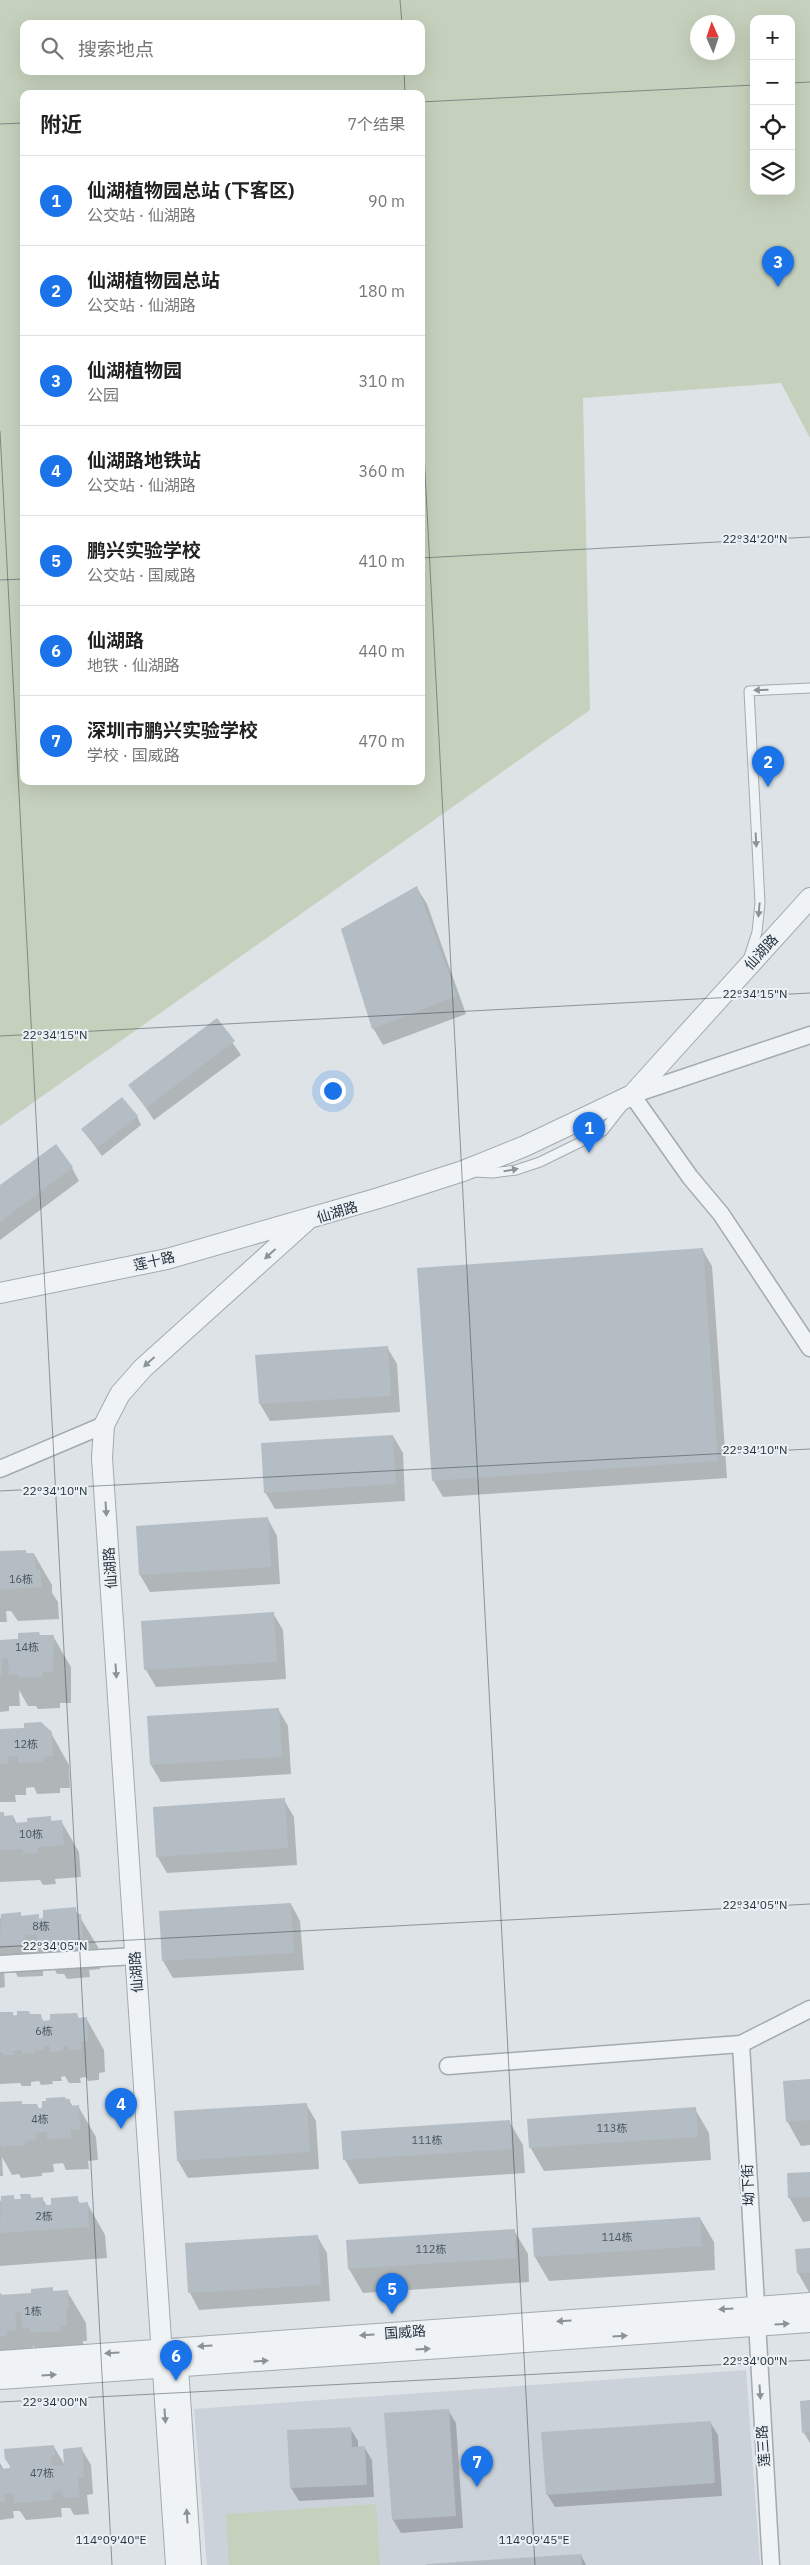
<!DOCTYPE html>
<html lang="zh">
<meta charset="utf-8">
<style>
:root{--surface:#fff;--page:#f6f6f6;--text:#222;--muted:#767676;--line:#e0e0e0;--accent:#1a73e8}
body{margin:0;font-family:"IBM Plex Sans","Noto Sans SC",sans-serif;background:var(--page);color:var(--text)}
.controls{position:absolute;right:15px;top:15px;display:grid;overflow:hidden;border-radius:10px;box-shadow:0 5px 20px #0002}
.controls button{width:45px;height:45px;display:grid;place-items:center;padding:0;border:0;border-bottom:1px solid var(--line);background:var(--surface);color:var(--text);font:25px sans-serif}
.compass{position:absolute;left:690px;top:15px;width:45px;height:45px;border-radius:50%;background:var(--surface);box-shadow:0 5px 20px #0002;rotate:357deg}
.you{position:absolute;left:332px;top:1090px;width:18px;height:18px;margin:-12px;border:4px solid #fff;border-radius:50%;background:#1a73e8;box-shadow:0 0 0 8px #1a73e833}
.badge{display:grid;place-items:center;width:32px;height:32px;border-radius:50%;background:var(--accent);color:#fff;font-size:16px;font-weight:700}
.pin{position:absolute;translate:-50% -41px;filter:drop-shadow(0 1px 2px #0008)}
.pin::after{content:'';position:absolute;top:26px;width:18px;height:15px;background:inherit;clip-path:polygon(0 0,100% 0,50% 100%)}
.list{margin:0;padding:0;list-style:none}
h2{display:flex;justify-content:space-between;align-items:center;height:65px;margin:0;padding:0 20px;font-size:21px}
h2 small{font-size:16px;font-weight:400;color:var(--muted)}
.list li{display:grid;grid-template-columns:32px 1fr auto;gap:15px;align-items:center;box-sizing:border-box;height:90px;padding:0 20px;border-top:1px solid var(--line)}
.list b{display:block;font-size:19px;white-space:nowrap}
.list p{margin:0;font-size:16px;white-space:nowrap;color:var(--muted)}
.list em{font-size:16px;font-style:normal;color:var(--muted)}
.icon{flex:none;width:28px;height:28px;fill:none;stroke:currentColor;stroke-width:2;stroke-linecap:round;stroke-linejoin:round}
.map{position:relative;flex:none;width:810px;height:2565px;overflow:hidden}
.search{position:absolute;background:var(--surface);box-shadow:0 5px 20px #0002;left:20px;top:20px;width:405px;height:55px;display:flex;align-items:center;gap:12px;box-sizing:border-box;padding:0 18px;border-radius:10px;color:var(--muted);font-size:19px}
.panel{position:absolute;background:var(--surface);box-shadow:0 5px 20px #0002;left:20px;top:90px;width:405px;height:695px;border-radius:10px}
.map>svg:first-child{display:block}
</style>
<div class="map">
<svg width="810" height="2565" viewBox="0 0 810 2565">
<rect width="100%" height="100%" fill="#dde3e7"/>
<path fill="#cbd2d9" d="M746 2370 760 2565H207L194 2409Z"/>
<path fill="#c6d1bd" fill-rule="evenodd" d="M0 0H810V438L781 383 583 398 590 710 0 1126ZM754 19H791V191H754ZM728 22V52H698V22ZM24 24H421V71H24ZM24 94H421V781H24Z
M376 2504 380 2565H229L226 2514Z"/>
<path fill="#0003" d="M417 888 427 904 466 1014 383 1045 373 1028Z
M217 1020 241 1055 154 1120 130 1085Z
M137 1116 141 1125 102 1156 83 1130Z
M72 1168 79 1181 0 1240V1187Z
M702 1249 712 1266 727 1478 443 1497 433 1480Z
M387 1347 397 1364 400 1412 270 1421 260 1404Z
M393 1436 403 1453 405 1501 275 1509 265 1492Z
M268 1519 277 1536 280 1584 150 1592 140 1575 137 1527Z
M25 1551 27 1554H34L52 1585V1593L58 1602 59 1619 18 1621 11 1611H6L7 1622H0V1552Z
M273 1613 283 1630 286 1679 156 1687 146 1670 143 1622Z
M41 1636H53L71 1667V1703H60V1708L38 1709 36 1706H28L19 1690 20 1706H9V1711L0 1712V1641Z
M278 1709 288 1726 291 1774 161 1782 151 1765 148 1717Z
M0 1731 51 1733 69 1765 70 1788H60V1793L37 1794 34 1787 26 1788V1795H15L16 1802H0Z
M284 1800 294 1817 297 1865 167 1873 157 1856Z
M0 1813H3L5 1817 13 1816 17 1824 50 1817 52 1822 61 1821 79 1852 81 1877 55 1879 56 1884 43 1885 40 1880 0 1882Z
M291 1904 300 1921 304 1970 173 1978 163 1961Z
M75 1909 98 1947 100 1969 89 1970 90 1977 67 1979 64 1974H57L52 1965 43 1966V1976L18 1977 13 1968 0 1959V1918L20 1914 22 1917 38 1916 40 1920Z
M0 1964 4 1970 5 1987 0 1988Z
M12 2013 15 2017 40 2015 44 2022 77 2014 79 2019 86 2018 104 2050 105 2072 99 2073V2080L88 2081 86 2077 80 2078 81 2083H69L65 2076 61 2077 62 2081H52L53 2084 41 2085 39 2081 31 2082V2086H22L20 2083 0 2084V2090V2018Z
M810 2080V2145L801 2146 787 2121Z
M69 2100 73 2107 78 2106 96 2137 98 2160 88 2161 89 2169 66 2170 63 2163 53 2164 54 2172 42 2173V2176L21 2178 19 2174 12 2175 2 2157 3 2176H0V2103L21 2102 23 2106 37 2105 39 2109Z
M306 2104 316 2121 319 2169 188 2178 178 2161Z
M695 2109 709 2133 711 2160 544 2171 530 2147Z
M509 2121 523 2145 525 2173 359 2184 345 2160 343 2132Z
M810 2173V2221L803 2222 789 2197Z
M30 2195 32 2199 42 2198 47 2206 77 2198 80 2204 87 2203 105 2235 107 2258 0 2266V2201L13 2196 15 2200H22Z
M700 2218 714 2242 715 2270 549 2281 535 2257 533 2229Z
M514 2230 528 2254 529 2282 363 2293 349 2269 347 2241Z
M317 2236 327 2253 330 2301 199 2310 190 2293Z
M810 2249V2294L798 2273 797 2250Z
M52 2288 54 2292 67 2291 86 2323 87 2341H83L84 2357 41 2360 33 2345 34 2361 0 2367V2293L3 2296 32 2294Z
M810 2401V2443L804 2433Z
M448 2410 456 2423 463 2528 401 2533 393 2520Z
M710 2422 718 2435 722 2496 555 2507 547 2494Z
M350 2428 358 2441V2448L364 2447 372 2460 374 2497 299 2501 291 2488Z
M54 2447 66 2467 81 2448 91 2465 93 2494 87 2495 89 2514 74 2515 70 2508H61L62 2517 26 2520 20 2511H13L14 2518 0 2520V2463L4 2470 12 2469 6 2460Z
M581 2555 586 2565H423Z"/>
<path fill="#b4bdc4" d="M417 886 457 996 372 1029 341 929Z
M217 1018 235 1041 146 1108 128 1085Z
M122 1097 138 1116 97 1148 81 1129Z
M56 1144 73 1167 0 1222V1185Z
M703 1248 718 1461 432 1481 417 1268Z
M388 1346 391 1396 259 1404 255 1355Z
M393 1435 396 1484 264 1493 261 1443Z
M268 1517 271 1567 139 1575 136 1526Z
M26 1550V1553H34L36 1570 40 1569 42 1587 0 1590V1551Z
M274 1612 277 1662 144 1670 141 1621Z
M39 1632 40 1635H54L53 1672H42L43 1677 19 1678V1675H9L8 1658H2V1674L0 1675V1640L18 1639V1633Z
M279 1708 282 1757 150 1765 147 1716Z
M41 1722 52 1732 53 1756 43 1757V1762L18 1763V1756L8 1757 9 1764H0V1729L24 1728V1723Z
M285 1798 288 1848 156 1857 153 1807Z
M0 1812H4V1816L13 1815 14 1823 27 1822V1818L51 1816V1821L62 1820 64 1845 38 1847V1853L23 1854V1849L0 1850Z
M291 1903 294 1953 162 1961 159 1911Z
M76 1907V1914H81L83 1938 72 1939V1946L48 1948 47 1942 37 1943V1934L25 1935 26 1945 0 1946 1 1914 21 1912V1916L39 1914V1919L43 1918V1910Z
M17 2011H29L30 2014H41L42 2021 50 2020V2014L77 2013 78 2018 87 2017 88 2041 81 2042 82 2049 69 2050V2046L63 2047V2051L50 2052 49 2045 44 2046V2050H35V2053L22 2054V2050L14 2051V2055H3V2052H0V2012H13V2016L17 2015Z
M810 2079V2120L786 2122 783 2081Z
M65 2097 66 2099H70V2106L79 2105 80 2129 71 2130V2138L47 2139V2132L36 2133V2140L25 2141V2145L2 2147 0 2143V2102L22 2101V2104H37L38 2108H42V2101H46V2098Z
M307 2103 310 2152 177 2161 174 2111Z
M696 2107 698 2137 529 2148 527 2119Z
M510 2120 512 2149 343 2160 341 2131Z
M810 2172V2197L788 2198 787 2173Z
M20 2194H30L31 2198 43 2197V2205H51V2198L78 2196V2203L88 2202 89 2227 0 2233 1 2196 14 2195V2199H21Z
M700 2217 702 2246 534 2257 532 2228Z
M515 2229 516 2258 348 2269 346 2240Z
M318 2235 321 2285 188 2293 185 2243Z
M810 2248V2273H797L795 2249Z
M53 2287V2291L68 2290 69 2310H66L67 2325 61 2326V2331L30 2333V2328H22L21 2312 15 2313 17 2330 6 2331 7 2336H0V2295L31 2293V2289Z
M810 2400V2432L802 2433 800 2401Z
M449 2409 456 2516 392 2520 384 2413Z
M711 2421 715 2483 546 2495 541 2432Z
M351 2427 352 2447 365 2446 367 2485 290 2488 287 2430Z
M54 2445 55 2456 51 2457 52 2466 64 2465 63 2449 82 2447 84 2477 78 2478 80 2497 63 2498 62 2491 52 2492 53 2500 14 2503V2494H4L5 2502H0V2469L10 2468 9 2460H5L4 2449Z
M581 2554 582 2565H427V2564Z"/>
<g fill="none" stroke-linecap="round" stroke-linejoin="round">
<g stroke="#a2abb1" stroke-width="11">
<path id="service" d="M749 957 757 932 760 903 749 691 810 688
M475 1172 492 1173 516 1170 540 1162 603 1131 625 1103"/>
</g>
<g stroke="#a2abb1" stroke-width="19">
<path id="minor" d="M810 1035 632 1095 690 1177 721 1214 810 1348
M0 1469 104 1425
M0 1964 135 1956
M741 2044 771 2565
M448 2066 741 2044 810 2009"/>
</g>
<g stroke="#a2abb1" stroke-width="22">
<path id="tertiary" d="M0 1293 167 1259 379 1198 463 1171 525 1146 632 1095 810 898
M169 2358 178 2367 191 2565
M0 2361 810 2303
M0 2379 810 2322
M176 2565 102 1458 104 1425 120 1394 143 1368 306 1221"/>
</g>
<use href="#service" stroke="#eff3f5" stroke-width="9"/>
<use href="#minor" stroke="#eff3f5" stroke-width="16"/>
<use href="#tertiary" stroke="#eff3f5" stroke-width="20"/>
</g>
<defs><path id="oneway-solid" d="M-6-.8H1V-3.2L6.5 0L1 3.2V.8H-6Z" transform="scale(1.25)"/></defs>
<g fill="#8a939a">
<use href="#oneway-solid" transform="translate(761 690) rotate(178)"/>
<use href="#oneway-solid" transform="translate(756 840) rotate(87)"/>
<use href="#oneway-solid" transform="translate(759 910) rotate(95)"/>
<use href="#oneway-solid" transform="translate(511 1170) rotate(-10)"/>
<use href="#oneway-solid" transform="translate(270 1254) rotate(138)"/>
<use href="#oneway-solid" transform="translate(149 1362) rotate(138)"/>
<use href="#oneway-solid" transform="translate(106 1509) rotate(86)"/>
<use href="#oneway-solid" transform="translate(116 1671) rotate(86)"/>
<use href="#oneway-solid" transform="translate(726 2309) rotate(176)"/>
<use href="#oneway-solid" transform="translate(564 2321) rotate(176)"/>
<use href="#oneway-solid" transform="translate(782 2324) rotate(-4)"/>
<use href="#oneway-solid" transform="translate(367 2335) rotate(176)"/>
<use href="#oneway-solid" transform="translate(620 2336) rotate(-4)"/>
<use href="#oneway-solid" transform="translate(205 2346) rotate(176)"/>
<use href="#oneway-solid" transform="translate(423 2349) rotate(-4)"/>
<use href="#oneway-solid" transform="translate(112 2353) rotate(176)"/>
<use href="#oneway-solid" transform="translate(261 2361) rotate(-4)"/>
<use href="#oneway-solid" transform="translate(49 2375) rotate(-4)"/>
<use href="#oneway-solid" transform="translate(760 2392) rotate(86)"/>
<use href="#oneway-solid" transform="translate(165 2416) rotate(86)"/>
<use href="#oneway-solid" transform="translate(187 2516) rotate(-94)"/>
</g>
<path fill="none" stroke="#26333e" stroke-width="1" stroke-opacity="0.45" d="M400 0 402 24M404 71 405 94M791 83 810 82M421 102 754 85M0 124 24 123M421 396 535 2565M0 431 112 2565M421 558 810 537M0 580 24 579M0 1036 810 993M0 1491 810 1449M0 1947 810 1904M0 2402 810 2360"/>
<g text-anchor="middle" stroke-width="4" stroke-linejoin="round" paint-order="stroke">
<g font-size="11" fill="#4a5660">
<text x="21" y="1583">16栋</text>
<text x="27" y="1651">14栋</text>
<text x="26" y="1748">12栋</text>
<text x="31" y="1838">10栋</text>
<text x="41" y="1930">8栋</text>
<text x="44" y="2035">6栋</text>
<text x="40" y="2123">4栋</text>
<text x="612" y="2132">113栋</text>
<text x="427" y="2144">111栋</text>
<text x="44" y="2220">2栋</text>
<text x="617" y="2241">114栋</text>
<text x="431" y="2253">112栋</text>
<text x="33" y="2315">1栋</text>
<text x="42" y="2477">47栋</text>
</g>
<g font-size="14" fill="#26333e" stroke="#ecf1f5">
<text transform="translate(761 952) rotate(-48)" y="5">仙湖路</text>
<text transform="translate(337 1212) rotate(-17)" y="5">仙湖路</text>
<text transform="translate(154 1261) rotate(-13)" y="5">莲十路</text>
<text transform="translate(110 1568) rotate(-94)" y="5">仙湖路</text>
<text transform="translate(136 1972) rotate(-94)" y="5">仙湖路</text>
<text transform="translate(748 2185) rotate(-93)" y="5">坳下街</text>
<text transform="translate(405 2332) rotate(-4)" y="5">国威路</text>
<text transform="translate(763 2446) rotate(-94)" y="5">莲三路</text>
</g>
</g>
<g font-size="12" text-anchor="middle" fill="#26333e" stroke="#ecf1f5" stroke-width="4" stroke-linejoin="round" paint-order="stroke">
<text x="755" y="543">22°34'20"N</text>
<text x="755" y="998">22°34'15"N</text>
<text x="55" y="1039">22°34'15"N</text>
<text x="755" y="1454">22°34'10"N</text>
<text x="55" y="1495">22°34'10"N</text>
<text x="755" y="1909">22°34'05"N</text>
<text x="55" y="1950">22°34'05"N</text>
<text x="755" y="2365">22°34'00"N</text>
<text x="55" y="2406">22°34'00"N</text>
<text x="111" y="2544">114°09'40"E</text>
<text x="534" y="2544">114°09'45"E</text>
</g>
</svg>
<div class="controls">
<button>+</button>
<button>−</button>
<button><svg class="icon" aria-label="locate" viewBox="0 0 24 24"><circle cx="12" cy="12" r="6"/><path d="M12 2v4M12 18v4M2 12h4M18 12h4"/></svg></button>
<button><svg class="icon" aria-label="layers" viewBox="0 0 24 24"><path d="M12 4l9 5-9 5-9-5zM3 14l9 5 9-5"/></svg></button>
</div>
<svg class="compass" viewBox="-18 -18 36 36"><path d="M0-13l5 13h-10z" fill="#e53935"/><path d="M0 13l5-13h-10z" fill="#767676"/></svg>
<div class="you"></div>
<div class="pin badge" style="left:589px;top:1153px">1</div>
<div class="pin badge" style="left:768px;top:787px">2</div>
<div class="pin badge" style="left:778px;top:287px">3</div>
<div class="pin badge" style="left:121px;top:2129px">4</div>
<div class="pin badge" style="left:392px;top:2314px">5</div>
<div class="pin badge" style="left:176px;top:2381px">6</div>
<div class="pin badge" style="left:477px;top:2487px">7</div>
<div class="search"><svg class="icon" aria-label="search" viewBox="0 0 24 24"><circle cx="10" cy="10" r="6"/><path d="M15 15l6 6"/></svg>搜索地点</div>
<section class="panel">
<h2>附近<small>7个结果</small></h2>
<ul class="list">
<li><span class="badge">1</span><div><b>仙湖植物园总站 (下客区)</b><p>公交站 · 仙湖路</p></div><em>90 m</em></li>
<li><span class="badge">2</span><div><b>仙湖植物园总站</b><p>公交站 · 仙湖路</p></div><em>180 m</em></li>
<li><span class="badge">3</span><div><b>仙湖植物园</b><p>公园</p></div><em>310 m</em></li>
<li><span class="badge">4</span><div><b>仙湖路地铁站</b><p>公交站 · 仙湖路</p></div><em>360 m</em></li>
<li><span class="badge">5</span><div><b>鹏兴实验学校</b><p>公交站 · 国威路</p></div><em>410 m</em></li>
<li><span class="badge">6</span><div><b>仙湖路</b><p>地铁 · 仙湖路</p></div><em>440 m</em></li>
<li><span class="badge">7</span><div><b>深圳市鹏兴实验学校</b><p>学校 · 国威路</p></div><em>470 m</em></li>
</ul>
</section>
</div>
